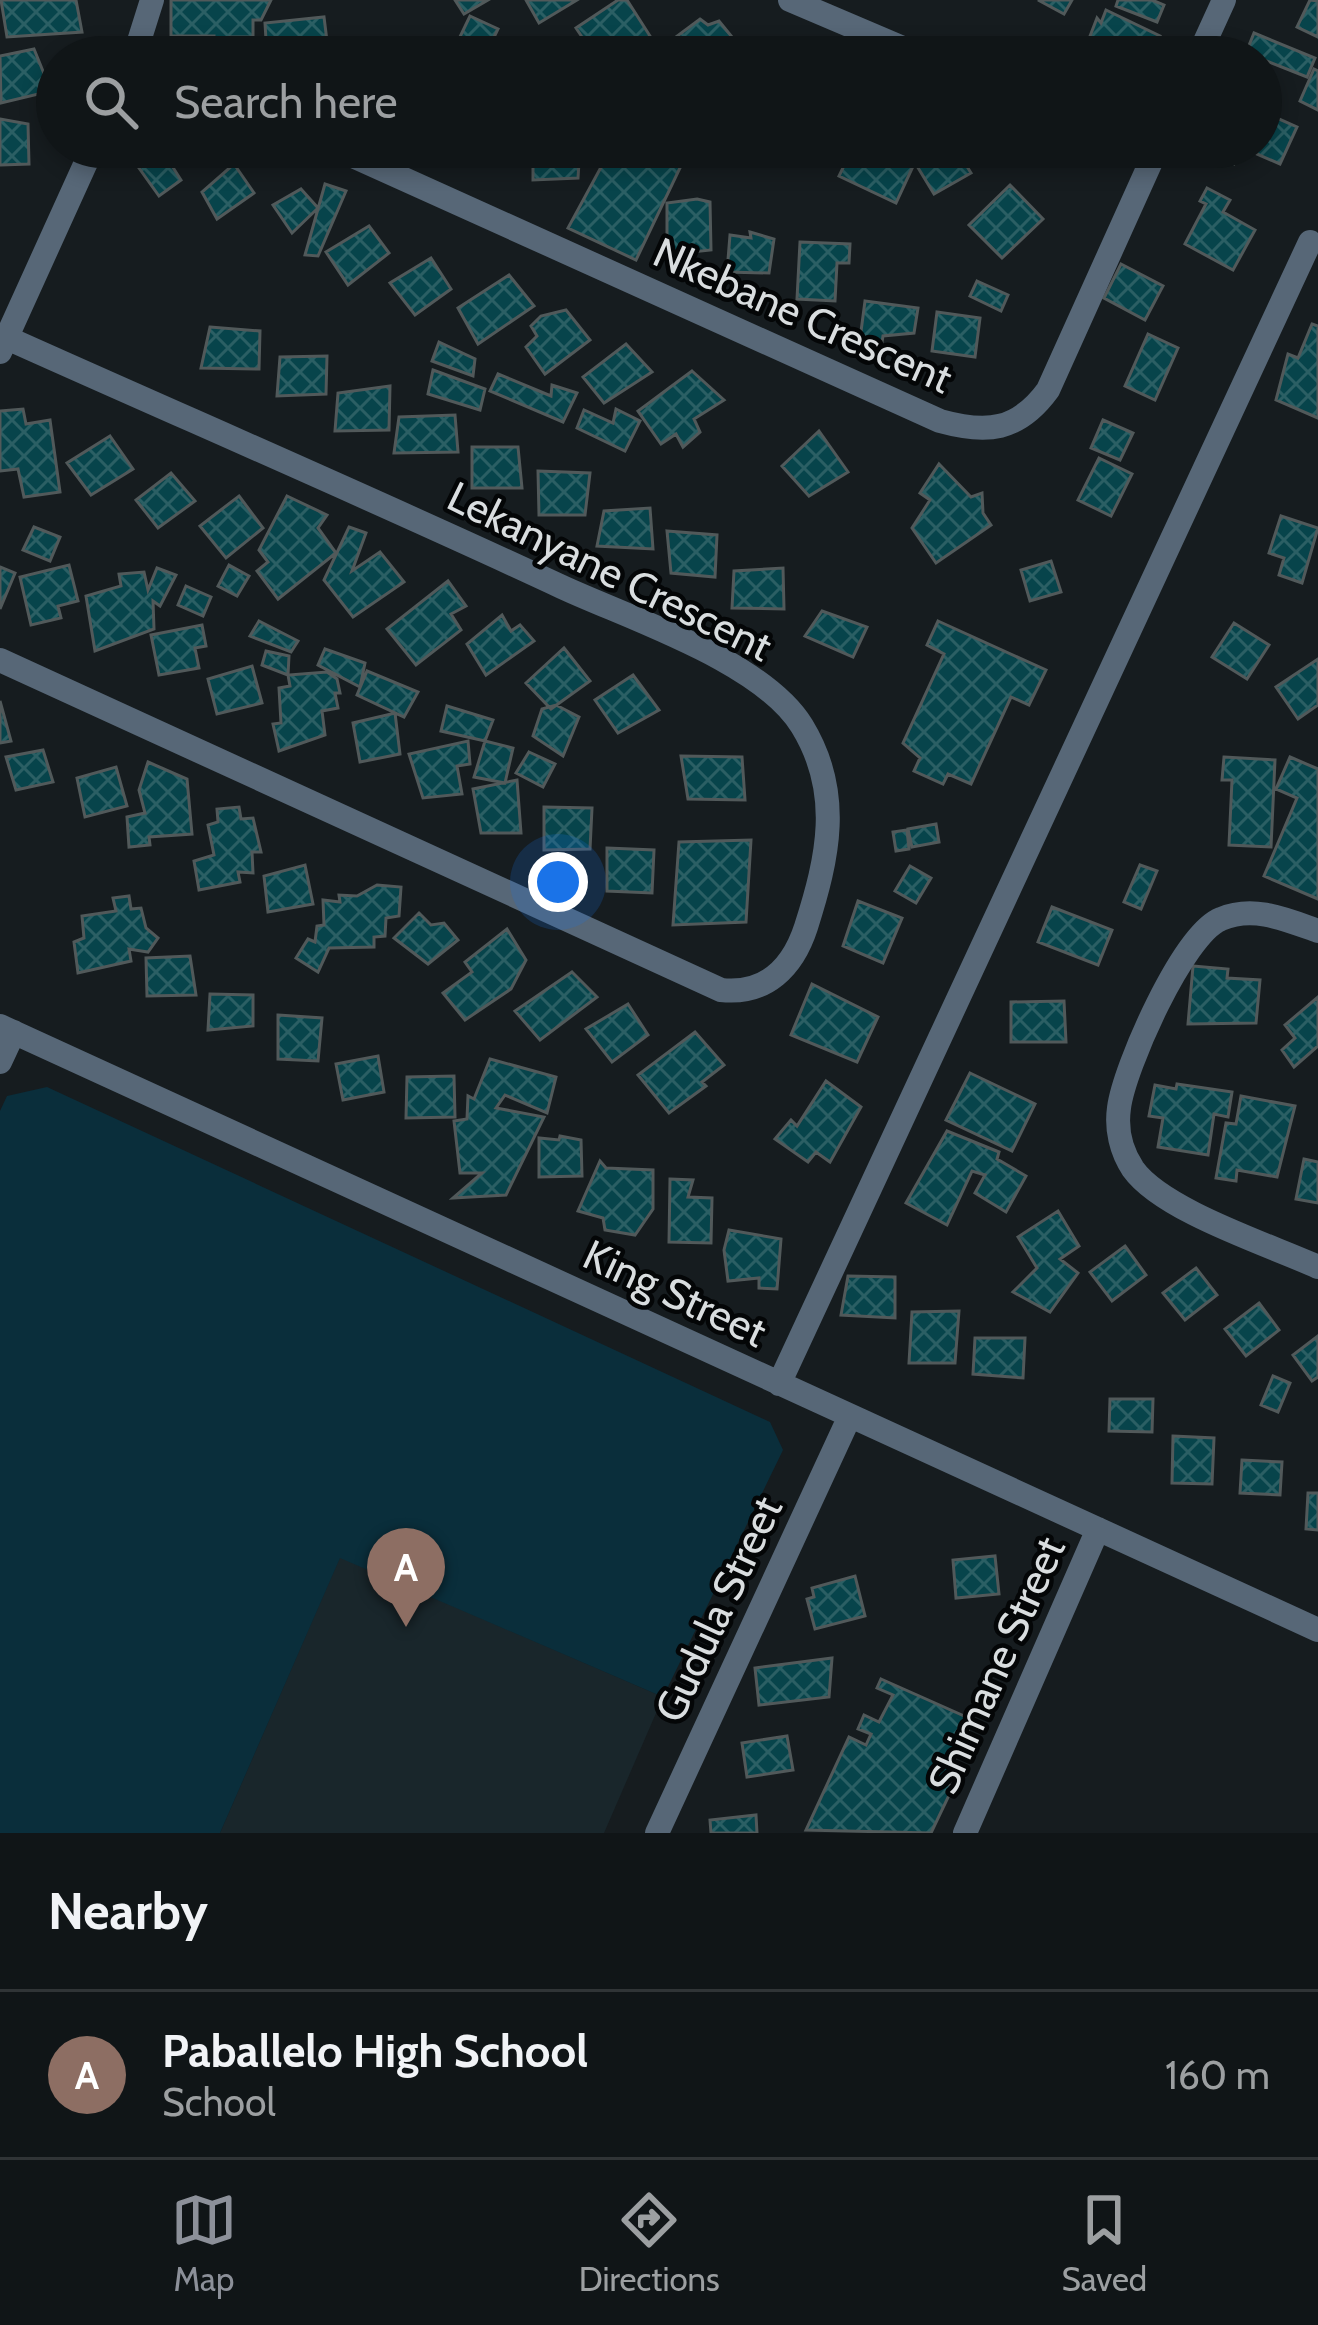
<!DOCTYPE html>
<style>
:root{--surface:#101517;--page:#191e20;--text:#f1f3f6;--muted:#9c9fa1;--line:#303436;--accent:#8c9099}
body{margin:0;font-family:Cabin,sans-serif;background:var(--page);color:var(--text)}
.you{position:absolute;left:558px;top:882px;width:42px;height:42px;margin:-30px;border:9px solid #fff;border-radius:50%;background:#1a73e8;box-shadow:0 0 0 18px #1a73e833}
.badge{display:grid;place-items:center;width:78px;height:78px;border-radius:50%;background:var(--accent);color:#fff;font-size:39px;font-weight:700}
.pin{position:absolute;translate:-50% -99px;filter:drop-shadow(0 3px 6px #0008)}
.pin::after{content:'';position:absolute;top:63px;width:42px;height:36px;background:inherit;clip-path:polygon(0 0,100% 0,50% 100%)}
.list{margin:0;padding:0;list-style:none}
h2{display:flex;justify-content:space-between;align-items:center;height:156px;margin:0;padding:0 48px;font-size:51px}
h2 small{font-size:39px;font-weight:400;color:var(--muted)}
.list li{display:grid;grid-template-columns:78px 1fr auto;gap:36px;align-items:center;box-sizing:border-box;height:168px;padding:0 48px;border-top:3px solid var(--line)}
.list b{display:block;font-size:45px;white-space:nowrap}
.list p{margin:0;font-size:39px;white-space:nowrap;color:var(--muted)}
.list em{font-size:39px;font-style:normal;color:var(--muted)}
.icon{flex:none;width:66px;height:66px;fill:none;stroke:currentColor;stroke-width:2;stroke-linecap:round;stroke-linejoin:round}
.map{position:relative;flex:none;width:1318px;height:1833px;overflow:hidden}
.search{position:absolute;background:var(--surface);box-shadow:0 6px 18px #0003;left:36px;right:36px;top:36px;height:132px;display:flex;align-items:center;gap:30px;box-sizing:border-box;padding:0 42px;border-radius:66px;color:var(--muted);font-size:45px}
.sheet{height:324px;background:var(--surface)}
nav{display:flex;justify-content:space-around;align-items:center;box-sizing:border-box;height:168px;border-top:3px solid var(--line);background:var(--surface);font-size:33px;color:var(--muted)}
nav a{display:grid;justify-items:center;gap:6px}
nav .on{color:var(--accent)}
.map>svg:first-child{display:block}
</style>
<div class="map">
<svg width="1318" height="1833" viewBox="0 0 1318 1833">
<defs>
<pattern id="building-cross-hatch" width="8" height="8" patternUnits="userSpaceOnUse" patternTransform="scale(3)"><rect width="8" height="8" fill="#07444b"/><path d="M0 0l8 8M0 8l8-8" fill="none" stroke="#2b5f64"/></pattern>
</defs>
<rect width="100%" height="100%" fill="#161c1f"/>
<path fill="#19262b" d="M340 1557 663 1697 604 1833H220Z"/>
<path fill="#0a2e3b" d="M47 1087 770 1422 783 1450 663 1697 340 1558 220 1833H0V1111L7 1096Z"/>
<path fill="url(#building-cross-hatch)" stroke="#51595a" stroke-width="3" d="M1 0H76L82 32 7 37Z
M171 0H271L261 20H253V37H230V44H214V36H171Z
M455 0H488L464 14Z
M526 0H577L539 23Z
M618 0H627L650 36 623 54 614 41 594 55 576 28Z
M1038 0H1072L1064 14Z
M1118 0H1152L1164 5 1157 22 1116 6Z
M1310 0 1318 1V37L1297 27Z
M1106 10 1160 36 1151 57H1082L1097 18 1101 23Z
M470 16 498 29 485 56 457 43Z
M324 17 329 57H267L265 23Z
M700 19 708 25 719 21 732 37 704 57H649Z
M1254 33 1315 58 1307 77 1246 53Z
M34 49 51 91 1 103 0 56Z
M1314 69 1318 71V110L1300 101Z
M1261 111 1297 127 1280 164 1241 147 1234 164 1201 149 1202 147H1261Z
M0 119 28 124 29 164 0 165Z
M160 147 181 180 159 196 134 161Z
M465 147H512V156L464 154Z
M533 147H580L578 178 533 180Z
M612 147 643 152 646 147H690L636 260 568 228Z
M853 147H922L896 203 839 176Z
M950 147H955L971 173 934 194 917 166Z
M234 164 254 193 217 219 202 192Z
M325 184 346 191 318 256 305 255Z
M1010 185 1043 219 1002 258 969 225Z
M1207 188 1230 200 1223 212 1255 230 1233 270 1185 244 1206 204 1200 201Z
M301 189 318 208 292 233 273 205Z
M697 199 710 202 711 250 673 254 667 248V203Z
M369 226 389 253 348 285 326 252Z
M750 232 774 239 769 273 727 272 730 235 751 238Z
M800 242 850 244 849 263H837L835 301 797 299Z
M431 258 451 289 415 315 390 283Z
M1121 264 1163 286 1145 320 1104 298Z
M509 275 534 306 478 344 458 308Z
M977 281 1008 295 1001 311 970 296Z
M865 301 918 308 914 333 883 336 882 342 860 339Z
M566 310 590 340 545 374 526 347 537 336 531 326 541 316Z
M937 312 980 318 975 357 932 351Z
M1312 324 1318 326V418L1276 400 1288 354 1298 358Z
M210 327 260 331 259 369 201 368Z
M1148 334 1178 348 1155 400 1125 386Z
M439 342 475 359 473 376 432 361Z
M626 344 652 372 604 403 583 377Z
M327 356 326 394 277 396 280 357Z
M433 370 485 389 480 410 428 394Z
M692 371 724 400 694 419 700 432 683 447 676 434 661 444 638 411Z
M498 374 551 396 552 385 577 393 563 422 490 391Z
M390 386 389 430 335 431 338 393Z
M23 409 26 424 50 420 60 492 24 497 18 469 0 471V411Z
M616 409 640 421 625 451 577 428 584 410 613 423Z
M455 415 458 452 394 453 399 417Z
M1103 420 1133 433 1120 460 1091 448Z
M819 431 848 472 809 496 782 466Z
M110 436 133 469 91 495 67 463Z
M472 447H518L522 488H472Z
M1099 458 1132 474 1111 516 1078 500Z
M939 464 971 497 982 493 983 513 991 525 936 563 912 528 930 500 920 493Z
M538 471 590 473 585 515H539Z
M171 473 195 501 158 528 136 500Z
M239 496 263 528 226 558 200 526Z
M287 496 327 515 318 528 336 553 278 599 257 571 268 562 259 550Z
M650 508 653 549 597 546 604 511Z
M1281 516 1318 528 1302 583 1279 575 1284 558 1269 553Z
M34 527 60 537 50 561 23 550Z
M349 527 366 533 352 571 380 552 404 582 353 617 324 580Z
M667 531 717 535 715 577 671 573Z
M1051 561 1061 592 1030 601 1021 570Z
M69 565 78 601 58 606 61 618 31 625 20 577Z
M229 565 249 576 237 596 218 586Z
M0 567 15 573 0 609Z
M157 568 176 575 160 606 153 601 154 629 95 651 86 596 121 586 119 574 144 572 148 590Z
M783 568 784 609 732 608 734 571Z
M448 581 466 606 451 614 461 630 416 665 387 629Z
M186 586 211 597 203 616 178 605Z
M822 611 867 627 853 657 805 636Z
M502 615 511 631 520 625 534 641 486 675 467 644Z
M259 621 298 641 291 652 250 636Z
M938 621 1046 670 1029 705 1011 697 971 784 948 774 943 784 914 771 920 758 903 743 944 654 927 645Z
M1234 623 1269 645 1247 679 1212 657Z
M202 625 206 646 195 648 199 668 159 675 151 635Z
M564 648 590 681 551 709 526 683Z
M325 649 365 663 360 687 318 665Z
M266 651 289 656 288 675 262 665Z
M1318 659V705L1298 719 1276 687Z
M252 666 262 703 217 714 208 679Z
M367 671 418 692 404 717 357 695Z
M327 672 337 679 340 693H335L338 708 322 711 325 735 279 751 273 724 281 723 279 688 290 686 288 675Z
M633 675 659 710 618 733 595 700Z
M0 701 11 741 0 743Z
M556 705 579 717 563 756 533 736 542 709Z
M447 706 493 720 485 741 441 731Z
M395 713 400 754 360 762 353 723Z
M468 741 470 764 457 766 462 794 423 798 409 754Z
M485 741 513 748 505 783 474 777Z
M43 750 53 782 16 790 6 757Z
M529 752 555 764 543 787 516 773Z
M681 756 742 757 745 800 688 799Z
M1224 757 1275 760 1271 847 1229 845 1232 780H1222Z
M1290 757 1318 769V899L1264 876 1297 798 1276 789Z
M148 762 187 779 192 834 149 837 150 845 129 847 127 817 145 813 139 790Z
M116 767 127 806 85 817 77 778Z
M517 780 521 833H481L473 789Z
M239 807 241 819 253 818 261 852H252L253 873 238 872 240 882 199 890 194 861 214 855 208 825 218 822 217 809Z
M544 807 592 808 590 849 544 850Z
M936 824 939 842 912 847 908 829Z
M907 830 909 849 896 851 893 832Z
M751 840 746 922 673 925 679 842Z
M607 848 654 850 652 893 607 891Z
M305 865 313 904 268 912 264 876Z
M1140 865 1157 871 1141 909 1124 902Z
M910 866 931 878 916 903 895 891Z
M377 885 401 887 399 916 386 918 385 936 374 937V947L329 948 318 972 296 958 308 939 315 942 317 926 324 925 323 900 340 902 339 895 357 896Z
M129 896 131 909 141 908 146 928 158 938 148 952 129 949 131 961 78 973 74 942 84 938 82 916 116 911 113 898Z
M858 901 902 918 883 963 843 946Z
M1052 907 1112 930 1098 965 1038 942Z
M419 913 431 925 444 923 458 940 428 964 394 938Z
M507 929 526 960 511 989 465 1020 443 993 472 972 465 962Z
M190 956 196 995 147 996 146 958Z
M1193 966 1228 969 1227 978 1260 980 1256 1023 1188 1024Z
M572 972 597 997 540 1040 515 1011Z
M812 984 878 1017 857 1062 791 1035Z
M210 994 253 995V1026L208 1030Z
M1318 997V1046L1294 1067 1282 1050 1295 1038 1285 1025Z
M1064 1001 1066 1042H1011V1002Z
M628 1004 648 1035 612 1062 586 1029Z
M278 1015 322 1018 318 1061 278 1059Z
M695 1032 724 1065 702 1082 706 1086 669 1113 638 1075Z
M378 1056 384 1092 343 1100 336 1064Z
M490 1059 556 1077 547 1113 505 1095 496 1108 544 1117 506 1195 453 1198 482 1173H460L454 1121 467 1119 468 1096 474 1099Z
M970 1073 1035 1104 1012 1151 946 1120Z
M454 1076 455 1117 406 1118 407 1077Z
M826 1081 861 1107 830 1162 816 1152 808 1162 775 1139 791 1120 797 1126Z
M1177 1084 1232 1092 1228 1117 1214 1114 1208 1155 1158 1147 1163 1118 1149 1116 1155 1085 1176 1089Z
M1241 1096 1295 1106 1277 1177 1237 1170 1236 1181 1216 1178 1226 1123 1236 1124Z
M947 1131 999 1152 997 1159 1026 1176 1006 1212 975 1193 985 1175 972 1171 947 1225 906 1203Z
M560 1136 581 1140 582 1176 539 1177V1138L559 1140Z
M1304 1159 1318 1162V1203L1296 1199Z
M600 1161 606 1168 653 1170V1209L635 1235 605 1230 603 1218 578 1211Z
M670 1179 693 1180 688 1197 712 1198 711 1243 669 1242Z
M1058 1211 1079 1246 1060 1259 1078 1273 1050 1312 1013 1292 1037 1268 1018 1237Z
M729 1230 781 1239 777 1289 759 1288V1278L728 1281 724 1250Z
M1125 1246 1146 1275 1112 1301 1090 1272Z
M1196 1268 1217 1295 1185 1320 1163 1293Z
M848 1276 895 1277V1318L841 1315Z
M1259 1303 1279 1330 1246 1356 1225 1329Z
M959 1311 955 1363H909L912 1312Z
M1318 1336V1377L1312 1381 1293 1355Z
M975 1338H1025L1023 1378 973 1374Z
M1273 1376 1290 1383 1278 1412 1261 1405Z
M1110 1399H1153L1152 1432 1109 1431Z
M1173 1436 1214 1438 1212 1484 1172 1483Z
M1242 1460 1282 1462 1280 1495 1240 1493Z
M1308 1493H1318V1530L1306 1529Z
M995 1556 999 1594 956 1598 953 1560Z
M855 1576 865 1616 815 1629 807 1599 814 1597 812 1588Z
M832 1658 829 1697 759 1705 755 1668Z
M881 1679 973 1720 944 1782 953 1787 931 1833 806 1830 849 1737 866 1745 871 1734 858 1729 864 1715 879 1722 893 1695 877 1688Z
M787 1736 793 1770 747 1777 742 1743Z
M756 1815 757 1833H711L710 1820Z"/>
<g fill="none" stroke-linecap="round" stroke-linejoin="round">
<path stroke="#576777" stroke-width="24" d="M790 0 924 57
M134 57 152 0
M1198 57 1224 0
M333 147 940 421C987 434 1018 431 1048 390L1154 155 1135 147
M0 352 93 147
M0 660 721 990C766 995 793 967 806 927 828 858 843 793 802 726 762 661 631 619 562 587 378 501 192 421 7 338
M1318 931C1287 920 1254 905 1221 919 1183 934 1124 1068 1119 1108 1116 1129 1121 1151 1133 1169 1163 1211 1270 1245 1318 1267
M0 1026 1318 1630
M0 1062 14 1032
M779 1384 1310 242
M657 1833 849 1418
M965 1833 1098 1529"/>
</g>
<g text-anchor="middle" stroke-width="9" stroke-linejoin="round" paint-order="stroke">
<g font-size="42" fill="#d9dddf" stroke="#040607">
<text transform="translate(803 315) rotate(24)" y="15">Nkebane Crescent</text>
<text transform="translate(610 571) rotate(26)" y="15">Lekanyane Crescent</text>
<text transform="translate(675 1293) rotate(25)" y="15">King Street</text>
<text transform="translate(718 1609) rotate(-65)" y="15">Gudula Street</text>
<text transform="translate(996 1665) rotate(-66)" y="15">Shimane Street</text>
</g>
</g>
</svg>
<div class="you"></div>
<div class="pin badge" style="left:406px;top:1627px;background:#8d6e63">A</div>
<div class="search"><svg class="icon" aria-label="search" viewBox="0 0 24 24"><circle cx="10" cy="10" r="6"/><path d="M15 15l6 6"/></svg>Search here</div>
</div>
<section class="sheet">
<h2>Nearby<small></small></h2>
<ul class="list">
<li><span class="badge" style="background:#8d6e63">A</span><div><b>Paballelo High School</b><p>School</p></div><em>160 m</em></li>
</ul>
</section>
<nav>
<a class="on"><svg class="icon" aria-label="map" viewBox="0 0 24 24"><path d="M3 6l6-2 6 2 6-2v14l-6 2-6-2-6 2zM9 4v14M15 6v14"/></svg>Map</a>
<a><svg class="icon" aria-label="directions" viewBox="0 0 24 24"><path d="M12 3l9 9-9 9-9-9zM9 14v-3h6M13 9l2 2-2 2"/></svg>Directions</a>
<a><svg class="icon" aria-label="saved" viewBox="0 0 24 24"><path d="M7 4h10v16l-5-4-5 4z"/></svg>Saved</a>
</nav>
